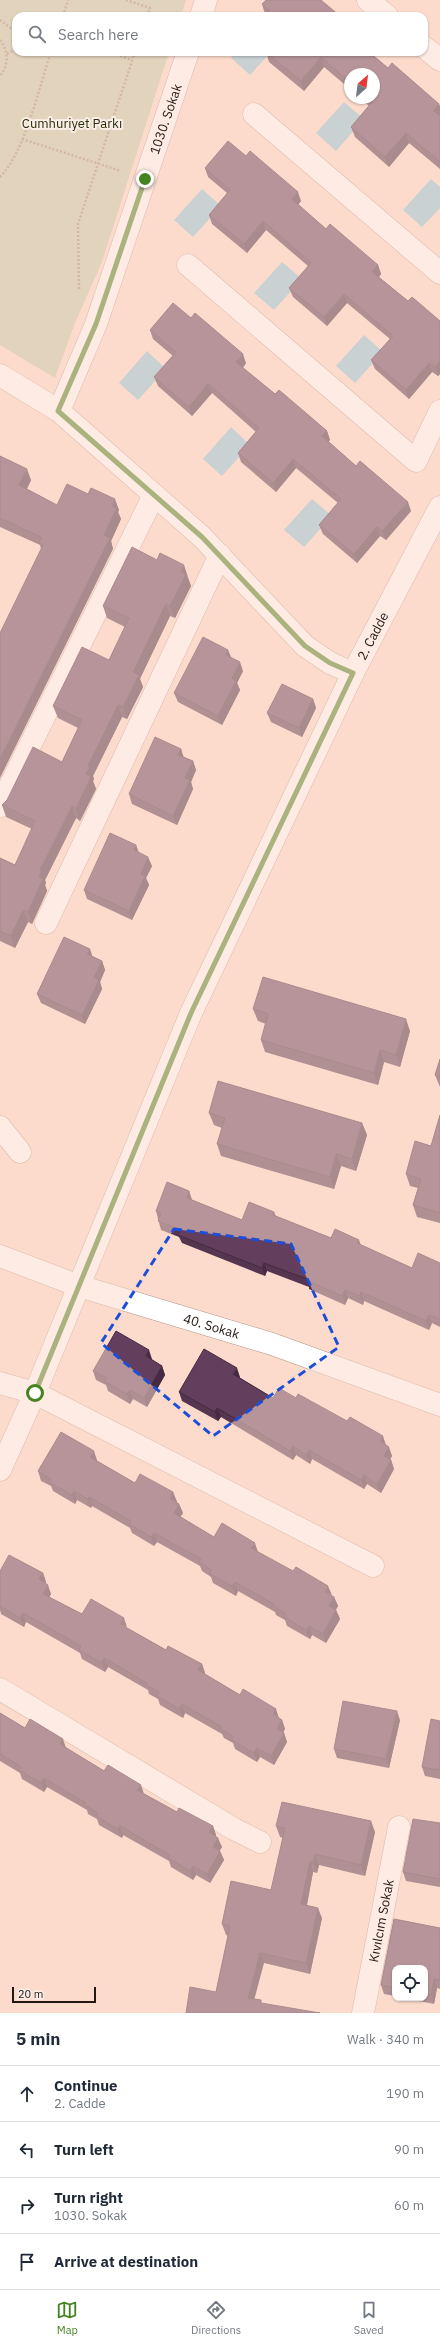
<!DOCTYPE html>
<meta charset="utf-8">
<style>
:root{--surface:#fff;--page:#f6f6f7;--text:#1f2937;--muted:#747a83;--line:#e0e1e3;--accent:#458220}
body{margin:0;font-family:"IBM Plex Sans",sans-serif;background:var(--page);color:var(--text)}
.controls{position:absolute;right:12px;bottom:12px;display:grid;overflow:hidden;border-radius:8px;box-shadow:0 1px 3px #0004}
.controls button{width:36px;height:36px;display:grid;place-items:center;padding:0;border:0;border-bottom:1px solid var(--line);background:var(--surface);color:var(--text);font:20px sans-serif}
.compass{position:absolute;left:344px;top:68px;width:36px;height:36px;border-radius:50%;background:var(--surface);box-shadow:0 1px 3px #0004;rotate:28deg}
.scale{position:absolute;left:12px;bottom:10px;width:84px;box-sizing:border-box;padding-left:4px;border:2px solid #221712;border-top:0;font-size:11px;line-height:14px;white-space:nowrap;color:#221712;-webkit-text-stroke:3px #fbede7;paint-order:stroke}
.stop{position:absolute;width:12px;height:12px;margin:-9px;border:3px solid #458220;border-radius:50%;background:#fff}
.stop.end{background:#458220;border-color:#fff;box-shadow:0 1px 4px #0008}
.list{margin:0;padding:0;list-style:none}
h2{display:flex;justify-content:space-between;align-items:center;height:52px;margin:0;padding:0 16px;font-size:17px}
h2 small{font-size:13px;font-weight:400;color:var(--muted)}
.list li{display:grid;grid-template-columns:26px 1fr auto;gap:12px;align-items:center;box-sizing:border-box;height:56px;padding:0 16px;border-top:1px solid var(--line)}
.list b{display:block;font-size:15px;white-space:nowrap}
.list p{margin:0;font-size:13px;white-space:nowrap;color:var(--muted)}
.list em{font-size:13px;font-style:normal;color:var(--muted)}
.icon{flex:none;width:22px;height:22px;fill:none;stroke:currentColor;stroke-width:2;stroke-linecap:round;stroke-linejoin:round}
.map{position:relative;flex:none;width:440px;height:2013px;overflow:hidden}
.search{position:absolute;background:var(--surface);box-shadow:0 1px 3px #0004;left:12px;right:12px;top:12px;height:44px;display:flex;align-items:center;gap:10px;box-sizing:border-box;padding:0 14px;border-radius:12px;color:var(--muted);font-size:15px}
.sheet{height:276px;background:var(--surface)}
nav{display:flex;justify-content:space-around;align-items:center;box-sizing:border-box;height:56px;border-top:1px solid var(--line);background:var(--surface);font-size:11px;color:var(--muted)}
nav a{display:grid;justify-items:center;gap:2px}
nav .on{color:var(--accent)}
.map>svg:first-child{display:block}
</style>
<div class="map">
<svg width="440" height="2013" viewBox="0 0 440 2013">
<rect width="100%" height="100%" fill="#fddbcc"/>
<path fill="#c2c9a9" d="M0 0H186L181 16H16V52H169L102 262 75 323 55 378 0 345Z"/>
<path fill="#8ac5dc" d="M236 52H271L250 75 231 58Z
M344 102 364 119 336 151 316 133Z
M431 179 440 187V208L422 227 403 210Z
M202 189 221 206 193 237 174 220Z
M282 262 302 279 274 310 254 293Z
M364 335 383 352 355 383 336 366Z
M147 351 166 369 138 400 119 383Z
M231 427 250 445 222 476 203 459Z
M312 499 332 516 304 547 284 530Z"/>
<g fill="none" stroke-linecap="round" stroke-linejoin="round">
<g stroke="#b39386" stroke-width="23">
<g id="minor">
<path d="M368 0 387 16"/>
<path d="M201 16 206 0"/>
<path d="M424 47 440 60"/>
<path d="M254 114 440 273"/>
<path d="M188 265 416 461 440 411"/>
<path d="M0 375 59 411 202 537 305 646 330 663 353 673"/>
<path id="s1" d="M59 411 96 324 188 52"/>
<path d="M0 806 154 495"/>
<path d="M46 923 220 555"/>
<path d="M0 1127 20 1152"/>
<path id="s2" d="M0 1256 79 1286 272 1344 440 1405"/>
<path d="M0 1383 35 1393 373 1566"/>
<path id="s3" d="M0 1470 35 1393 191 1013 353 673 440 507"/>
<path d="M0 1689 234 1829 260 1842"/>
<path id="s4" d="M363 2013 399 1827"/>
</g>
</g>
<path stroke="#a48b80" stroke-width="2.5" stroke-dasharray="2 2" stroke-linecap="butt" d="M126 0 150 8 147 16
M63 16 68 0
M0 20 16 32
M0 40C9 52 9 64 0 76
M109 52 132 60
M7 54 16 49
M22 139 121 171
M0 177C25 152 39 87 51 52
M79 289 78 224 135 52"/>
<use href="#minor" stroke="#fff" stroke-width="22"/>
</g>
<path fill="#553550" d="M262 4 340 16H267L265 14Z
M266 52H369L388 68 440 106V169L409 143 389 167 355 137 351 127 369 106 360 98H374L350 74V89L324 67 304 91 269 62Z
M246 156 301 201 298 205 326 229 378 265 381 274 379 277 408 301 440 321V374L438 376 432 372 409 399 375 369 371 360 390 339 347 303 327 326 293 297 289 288 308 266 266 230 247 253 212 224 209 215 227 193 208 177 205 168Z
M191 318 246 363 243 368 275 394 327 431 330 440 328 441 356 466 411 511 386 540 380 536 357 563 323 534 319 525 338 503 296 468 276 492 241 462 238 453 256 432 212 393 192 416 158 386 154 377 173 356 153 339 150 330Z
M0 456 31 480 27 489 57 505 119 510 118 512 121 519 111 541 113 549H41L40 545 0 527Z
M188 577V578L191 586 175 618 170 616 140 679 143 687 127 719 122 717 93 776 94 779 93 781 96 789 80 821 76 818 45 880 46 883 45 885 47 891 32 924 28 922 15 948 0 941V858L15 865 32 829 6 817 2 805 62 762 78 728 58 718 53 706 109 660 125 627 107 618 103 606Z
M243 671 237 683 240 690 222 725 178 702 174 693Z
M313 699 316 708 302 737 271 722 267 713Z
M181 749 183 757 193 761 196 770 191 782 193 789 177 825 132 804 129 794Z
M136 845 139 853 152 866 146 878 149 885 132 920 87 899 84 890Z
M92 956 102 961 105 970 100 982 102 989 85 1024 41 1003 37 994Z
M253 1009 410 1031 400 1067 384 1062 378 1085 265 1052 261 1040 266 1024 258 1021Z
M440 1059V1087L435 1075Z
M209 1113 362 1123 367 1135 356 1171 341 1166 334 1189 221 1156 217 1144 222 1128 214 1125Z
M440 1115V1223L417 1217 413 1205 418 1188 410 1186 406 1174 431 1146Z
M189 1191 192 1200 242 1220 274 1212 276 1216 331 1238 361 1245 412 1268 440 1263V1327L432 1323 429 1330 364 1301 363 1305 348 1298 345 1305 309 1289V1287L267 1271 265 1276 182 1243 179 1237 161 1230 156 1211Z
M152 1359V1360L162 1366 165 1375 147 1407 133 1399 130 1404 108 1391 106 1385 96 1380 93 1371Z
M240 1377V1378L273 1398H296L386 1445 392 1456 390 1459 391 1460 394 1469 381 1493 367 1484 364 1489 312 1459 310 1464 296 1455 293 1460 221 1417 218 1421 182 1401 179 1392Z
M97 1460V1461L135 1483 173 1492 177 1502H176L179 1504 183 1513 180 1517 214 1537 258 1552 334 1597 338 1606 336 1609V1610L340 1619 326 1643 312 1635 310 1639 287 1626 285 1620 276 1615 275 1612 238 1591 236 1596 213 1583 211 1577 202 1571 200 1566 157 1542 154 1546 132 1533 130 1528 92 1506 91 1508 77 1500 75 1504 53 1491 51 1486 41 1481 38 1471Z
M0 1571 43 1573 46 1582 45 1583 51 1594 49 1597 82 1614 127 1628 166 1650 202 1664 205 1673V1674L282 1720 285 1729 283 1732 284 1733 287 1742 274 1765 260 1757 257 1762 235 1749 233 1743 224 1738 222 1734 185 1713 183 1718 160 1705 158 1699 149 1694 148 1690 108 1667 105 1672 82 1659 80 1653 26 1622 24 1627 1 1614 0 1610Z
M0 1713 25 1728 66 1748 144 1794 177 1812 213 1826 216 1835 215 1836 222 1847 220 1850V1851L224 1860 210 1883 196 1875 193 1880 171 1867 169 1861 123 1835 122 1838 99 1825 97 1819 88 1814 87 1810 47 1787 44 1792 22 1779 20 1773 0 1761Z
M400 1720 389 1768 337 1758 334 1749Z
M440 1721V1779L425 1776 422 1767Z
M440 1823V1887L406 1881 403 1872Z
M276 1826 375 1832 365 1876 319 1865 317 1873 313 1872 307 1905 322 1918 310 1974 264 1963 186 2013 216 1992 228 1936 226 1935 222 1924 271 1890 283 1838 280 1837Z
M394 1919 440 1928V1989L437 1988 434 2004 404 1998H425V1968H395V1996L384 1994 381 1985Z"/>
<path fill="#452b41" d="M321 57 324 67 304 91 301 81Z
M439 104 440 106V118L434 111Z
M406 133 409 143 389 167 385 157Z
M298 192 301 201 295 208 292 199Z
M263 221 266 230 247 253 244 244Z
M378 265 381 274 376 281 372 272Z
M344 294 347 303 327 326 324 317Z
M243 354 246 363 240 371 236 362Z
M440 361V374L438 376 435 367Z
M429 363 432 372 409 399 406 390Z
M208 384 212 393 192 416 189 407Z
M327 431 330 440 325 445 322 436Z
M293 459 296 468 276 492 273 483Z
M27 469 31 480 23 496 19 485Z
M115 499 119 510 118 512 121 519 111 541 113 549 0 778V759L104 535 112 506Z
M408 502 411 511 386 540 382 531Z
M377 527 380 536 357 563 354 554Z
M184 565 188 577V578L191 586 175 618 170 606 181 572Z
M166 604 170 616 140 678V679L143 687 127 719 123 707 133 672Z
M228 650 232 659 226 655Z
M240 662 243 671 237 683 240 690 222 725 218 716 232 678Z
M313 699 316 708 302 737 299 728Z
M118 705 122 717 93 776 94 779 93 781 96 789 80 821 76 809 86 774 88 766Z
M181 749 184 758 178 755Z
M193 761 196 770 191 782 193 789 177 825 173 816 185 778Z
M72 806 76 818 45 880 46 883 45 885 47 891 32 924 28 912 39 877 40 870Z
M136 845 139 854 134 850Z
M148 857 152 866 146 878 149 885 132 920 129 911 141 874Z
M23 910 28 922 15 948 11 936Z
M90 949 93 958 87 954Z
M102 961 105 970 100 982 102 989 85 1024 82 1015 94 977Z
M406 1019 410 1031 400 1067 396 1055Z
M380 1050 384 1062 378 1085 374 1073Z
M362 1123 367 1135 356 1171 352 1159Z
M336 1154 341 1166 334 1189 330 1177Z
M189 1191 192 1200 190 1207 187 1198Z
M359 1240 362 1248 357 1243Z
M264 1263 267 1271 265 1276 262 1268Z
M345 1290 348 1298 345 1305 342 1296Z
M361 1292 364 1301 363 1305 360 1296Z
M429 1315 432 1323 429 1330 426 1321Z
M149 1350 152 1359 149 1365 146 1356Z
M162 1366 165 1375 147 1407 144 1398Z
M237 1368 240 1377 237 1383 233 1374Z
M130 1390 133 1399 130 1404 127 1394Z
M217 1408 221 1417 218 1421 215 1412Z
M383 1436 386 1445 380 1441Z
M293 1446 296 1455 293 1460 290 1451Z
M389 1447 392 1456 387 1465 384 1456Z
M309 1450 312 1459 310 1464 306 1455Z
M94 1451 97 1460 94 1466 90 1457Z
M391 1460 394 1469 381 1493 377 1484Z
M364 1475 367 1484 364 1489 361 1480Z
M74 1491 77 1500 75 1504 72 1495Z
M173 1492 177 1502 173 1508 170 1499Z
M89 1497 92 1506 91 1508 88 1499Z
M179 1504 183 1513 177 1522 174 1513Z
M154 1533 157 1542 154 1546 151 1537Z
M255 1543 258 1552 251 1548Z
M43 1573 46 1582 42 1588 39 1579Z
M235 1582 238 1591 236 1596 232 1586Z
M48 1585 51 1594 46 1603 43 1594Z
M328 1586 332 1595 325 1592Z
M334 1597 338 1606 333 1615 329 1606Z
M336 1610 340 1619 326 1643 323 1634Z
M23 1613 26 1622 24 1627 20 1618Z
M124 1618 127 1627 120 1624Z
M309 1626 312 1635 310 1639 306 1630Z
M104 1658 108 1667 105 1672 102 1663Z
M202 1664 205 1673 202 1679 198 1670Z
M182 1704 185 1713 183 1718 179 1709Z
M276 1709 279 1718 273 1714Z
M397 1711 400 1720 389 1768 386 1759Z
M282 1720 285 1729 280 1738 277 1729Z
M284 1733 287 1742 274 1765 271 1756Z
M63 1739 66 1748 63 1753 60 1744Z
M257 1748 260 1757 257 1762 254 1753Z
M44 1778 47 1787 44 1792 41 1783Z
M141 1785 144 1794 137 1790Z
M371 1821 375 1832 365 1876 361 1865Z
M120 1826 123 1835 122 1838 118 1829Z
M213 1826 216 1835 212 1841 209 1832Z
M218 1838 222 1847 216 1856 213 1847Z
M220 1851 224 1860 210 1883 207 1874Z
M315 1854 319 1865 317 1873 313 1862Z
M310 1861 313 1872 305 1914 301 1904Z
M193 1866 196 1875 193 1880 190 1871Z
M318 1908 322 1918 310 1974 306 1963Z
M260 1953 264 1963 252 2008 248 1998Z
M434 1979 437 1988 434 2004 431 1995Z"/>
<path fill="#633e5d" stroke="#452b41" d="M266 0H321L340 16H275L262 4Z
M266 52H369L388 68 392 63 439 104 434 111 440 116V162L406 133 385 157 351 127 372 102 368 98H374V74H350V83L321 57 301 81Z
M228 141 246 156 250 151 298 192 292 199 326 229 330 224 378 265 372 272 408 301 412 297 440 321V361L435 367 429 363 406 390 371 360 393 336 344 294 324 317 289 288 311 263 263 221 244 244 209 215 230 190 205 168Z
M173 303 191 318 195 313 243 354 236 362 275 394 279 390 327 431 322 436 356 466 360 461 408 502 382 531 377 527 354 554 319 525 341 499 293 459 273 483 238 453 259 428 208 384 189 407 154 377 176 352 150 330Z
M0 456 27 469 19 485 57 505 67 484 88 494 91 488 115 499 112 506 117 508 104 535 110 538 0 759V633L43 545 39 543 41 537 0 518Z
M132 547 157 560 160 553 184 565 181 572 186 574 170 606 166 604 136 666 133 672 139 675 123 707 118 705 88 766 90 767 86 774 91 777 76 809 72 806 40 870 42 871 39 877 43 879 28 912 23 910 11 936 0 931V858L15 865 35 821 2 805 7 800 33 747 62 762 82 720 53 706 82 647 109 660 129 618 103 606Z
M203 637 228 650 226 655 240 662 232 678 236 681 218 716 174 693Z
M282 684 313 699 299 728 267 713Z
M155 737 181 749 178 755 193 761 185 778 190 780 173 816 129 794Z
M110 833 136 845 134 850 148 857 141 874 145 876 129 911 84 890Z
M64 937 90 949 87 954 102 961 94 977 99 980 82 1015 37 994Z
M263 977 406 1019 396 1055 380 1050 374 1073 261 1040 268 1014 253 1009Z
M440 1059V1077L435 1075Z
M218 1081 362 1123 352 1159 336 1154 330 1177 217 1144 225 1118 209 1113Z
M440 1115V1213L413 1205 421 1179 406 1174 415 1141 431 1146Z
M167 1182 189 1191 187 1198 242 1220 249 1202 274 1212 273 1215 331 1238 335 1229 359 1240 357 1243 412 1268 418 1253 440 1263V1319L429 1315 426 1321 361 1292 360 1296 345 1290 342 1296 306 1280 307 1279 264 1263 262 1268 178 1235 180 1230 158 1221 161 1213 156 1211Z
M116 1331 149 1350 146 1356 162 1366 144 1398 130 1390 127 1394 104 1381 107 1378 93 1371Z
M204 1349 237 1368 233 1374 273 1398 279 1388 296 1398 298 1394 347 1421 350 1417 383 1436 380 1441 389 1447 384 1456 391 1460 377 1484 364 1475 361 1480 309 1450 306 1455 293 1446 290 1451 217 1408 215 1412 179 1392Z
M61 1432 94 1451 90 1457 135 1483 140 1474 173 1492 170 1499 179 1504 174 1513 214 1537 222 1523 255 1543 251 1548 293 1571 296 1567 328 1586 325 1592 334 1597 329 1606 336 1610 323 1634 309 1626 306 1630 284 1617 286 1614 273 1606 274 1604 235 1582 232 1586 210 1574 212 1570 199 1562 201 1559 154 1533 151 1537 129 1524 131 1521 89 1497 88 1499 74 1491 72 1495 49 1482 51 1479 38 1471Z
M9 1555 43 1573 39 1579 48 1585 43 1594 82 1614 91 1599 124 1618 120 1624 166 1650 168 1646 202 1664 198 1670 240 1695 243 1689 276 1709 273 1714 282 1720 277 1729 284 1733 271 1756 257 1748 254 1753 232 1740 233 1736 220 1729 222 1727 182 1704 179 1709 157 1696 159 1692 146 1685 147 1683 104 1658 102 1663 79 1650 81 1646 23 1613 20 1618 0 1606V1571Z
M343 1701 397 1711 386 1759 334 1749Z
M0 1713 25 1728 30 1719 63 1739 60 1744 104 1771 108 1765 141 1785 137 1790 177 1812 179 1808 213 1826 209 1832 218 1838 213 1847 220 1851 207 1874 193 1866 190 1871 168 1858 170 1855 120 1826 118 1829 96 1816 98 1813 85 1805 86 1803 44 1778 41 1783 19 1770 21 1767 0 1754Z
M431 1719 440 1721V1770L422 1767Z
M282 1802 371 1821 361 1865 315 1854 313 1862 310 1861 301 1904 318 1908 306 1963 260 1953 248 1998 261 2000V2003L320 2013H186L190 1987 216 1992 230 1926 222 1924 231 1881 271 1890 285 1828 276 1826Z
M413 1819 440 1823V1879L403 1872Z
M394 1919 440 1928V1980L434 1979 431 1995 425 1994V1968H395V1988L381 1985Z"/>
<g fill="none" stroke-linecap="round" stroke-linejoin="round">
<path stroke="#458220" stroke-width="5" d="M35 1393 191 1013 353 673 330 663 305 646 202 537 58 411 96 324 145 179"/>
</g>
<path d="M0 0H440V2013H0ZM174 1229 291 1244 339 1347 213 1436 101 1343Z" fill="#fddbcc" fill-opacity=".55" fill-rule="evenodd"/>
<path fill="none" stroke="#1d4ed8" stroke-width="3" stroke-dasharray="8 5" stroke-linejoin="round" d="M174 1229 291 1244 339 1347 213 1436 101 1343Z"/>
<g text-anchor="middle" stroke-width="4" stroke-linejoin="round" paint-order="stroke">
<g font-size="13" fill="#221712" stroke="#fbede7">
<text dy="5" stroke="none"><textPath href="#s1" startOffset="311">1030. Sokak</textPath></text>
<text dy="5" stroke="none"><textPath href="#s3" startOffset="914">2. Cadde</textPath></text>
<text dy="5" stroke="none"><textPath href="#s2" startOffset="223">40. Sokak</textPath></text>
<text dy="5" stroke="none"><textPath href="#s4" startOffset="94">Kıvılcım Sokak</textPath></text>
</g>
<g font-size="13" fill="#282e06" stroke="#fbede7">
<text x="72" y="128">Cumhuriyet Parkı</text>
</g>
</g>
</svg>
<div class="controls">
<button><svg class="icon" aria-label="locate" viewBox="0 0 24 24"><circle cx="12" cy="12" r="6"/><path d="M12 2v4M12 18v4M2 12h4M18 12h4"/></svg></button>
</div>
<svg class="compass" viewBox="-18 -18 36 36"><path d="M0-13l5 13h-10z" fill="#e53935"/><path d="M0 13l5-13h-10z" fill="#747a83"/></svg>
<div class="scale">20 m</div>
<div class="stop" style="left:35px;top:1393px"></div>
<div class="stop end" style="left:145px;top:179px"></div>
<div class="search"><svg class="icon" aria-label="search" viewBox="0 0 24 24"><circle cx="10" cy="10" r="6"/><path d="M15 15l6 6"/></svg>Search here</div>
</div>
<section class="sheet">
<h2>5 min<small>Walk · 340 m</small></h2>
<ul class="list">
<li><svg class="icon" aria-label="ahead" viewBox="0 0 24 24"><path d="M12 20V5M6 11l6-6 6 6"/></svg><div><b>Continue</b><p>2. Cadde</p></div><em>190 m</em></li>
<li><svg class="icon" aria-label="left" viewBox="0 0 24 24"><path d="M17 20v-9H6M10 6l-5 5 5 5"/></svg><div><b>Turn left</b></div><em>90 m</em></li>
<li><svg class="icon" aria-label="right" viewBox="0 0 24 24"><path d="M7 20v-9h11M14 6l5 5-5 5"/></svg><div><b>Turn right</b><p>1030. Sokak</p></div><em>60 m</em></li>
<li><svg class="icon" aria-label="arrive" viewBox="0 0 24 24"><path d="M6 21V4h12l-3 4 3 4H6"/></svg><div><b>Arrive at destination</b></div></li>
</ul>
</section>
<nav>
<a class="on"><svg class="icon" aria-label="map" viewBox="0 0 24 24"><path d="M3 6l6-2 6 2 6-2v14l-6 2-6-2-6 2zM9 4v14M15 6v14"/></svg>Map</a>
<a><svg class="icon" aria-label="directions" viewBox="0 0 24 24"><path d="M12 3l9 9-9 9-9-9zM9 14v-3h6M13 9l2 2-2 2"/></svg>Directions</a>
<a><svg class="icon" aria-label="saved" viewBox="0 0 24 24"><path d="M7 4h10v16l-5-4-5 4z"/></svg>Saved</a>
</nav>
